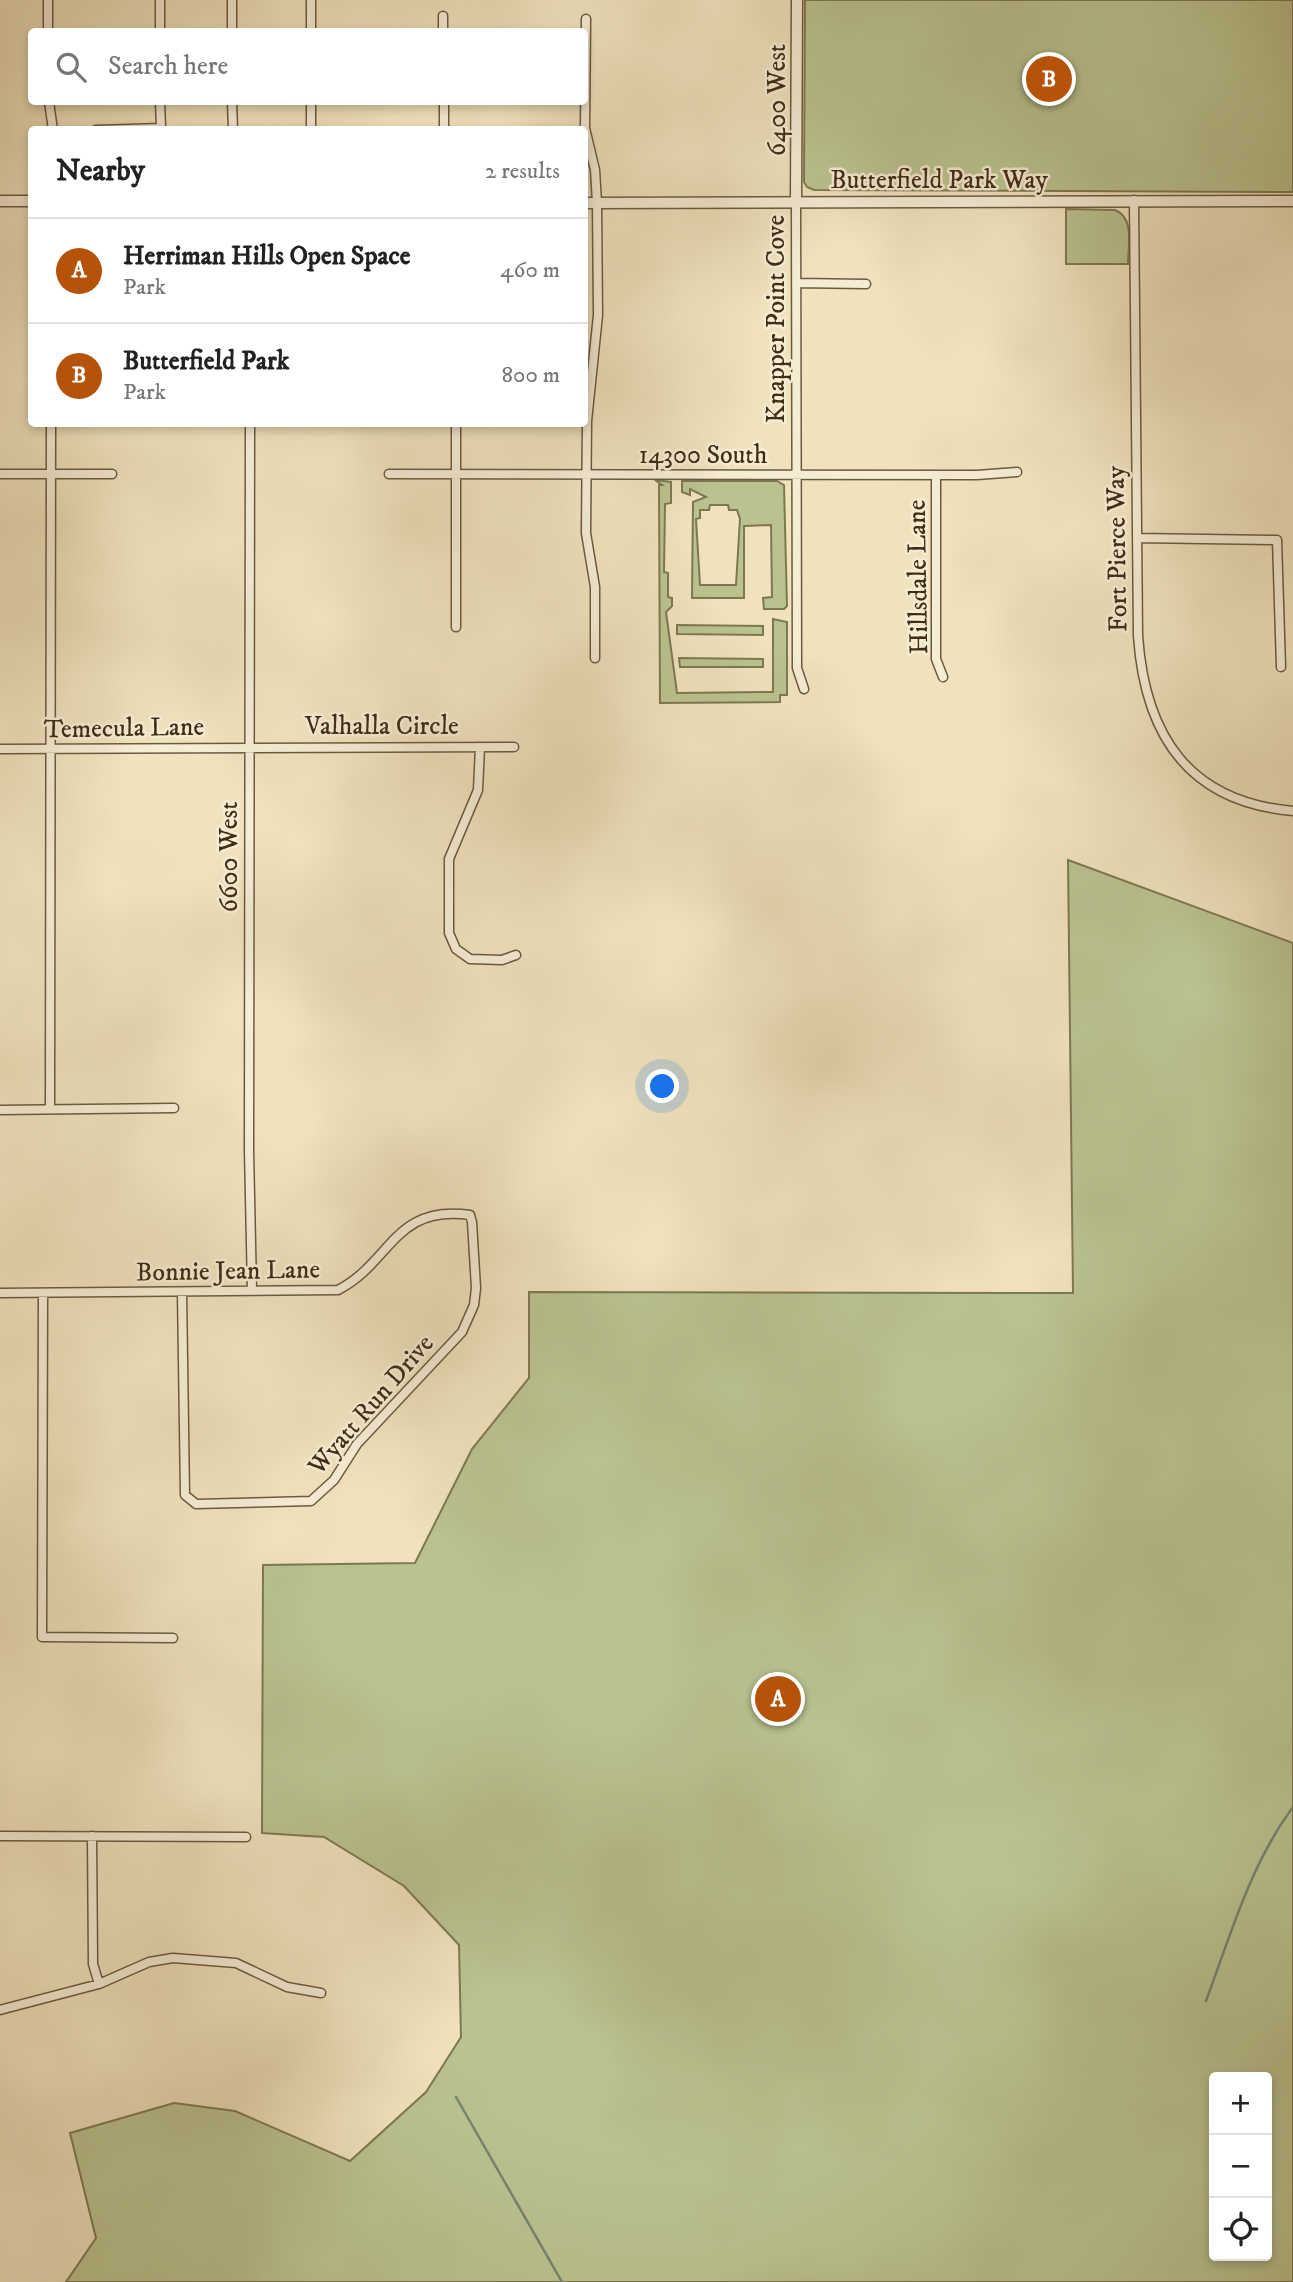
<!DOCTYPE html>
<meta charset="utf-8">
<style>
:root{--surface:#fff;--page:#f6f6f6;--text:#222;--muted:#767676;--line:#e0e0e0;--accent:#b45309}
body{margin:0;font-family:"IM FELL DW Pica",serif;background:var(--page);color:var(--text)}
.controls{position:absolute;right:21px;bottom:21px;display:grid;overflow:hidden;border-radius:7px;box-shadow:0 4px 10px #0003}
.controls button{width:63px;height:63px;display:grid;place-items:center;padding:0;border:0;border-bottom:2px solid var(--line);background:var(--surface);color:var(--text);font:35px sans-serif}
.you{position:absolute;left:663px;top:1087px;width:24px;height:24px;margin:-18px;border:5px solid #fff;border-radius:50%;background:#1a73e8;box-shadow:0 0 0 10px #1a73e833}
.badge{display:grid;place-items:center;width:46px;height:46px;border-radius:50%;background:var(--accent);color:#fff;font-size:23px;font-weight:700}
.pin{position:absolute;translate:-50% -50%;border:4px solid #fff;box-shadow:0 2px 7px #0006}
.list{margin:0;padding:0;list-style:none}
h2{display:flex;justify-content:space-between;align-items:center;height:91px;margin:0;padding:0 28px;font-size:30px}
h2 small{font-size:23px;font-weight:400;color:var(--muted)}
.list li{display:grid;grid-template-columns:46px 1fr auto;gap:21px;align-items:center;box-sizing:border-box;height:105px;padding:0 28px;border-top:2px solid var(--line)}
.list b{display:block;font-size:26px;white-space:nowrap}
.list p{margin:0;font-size:23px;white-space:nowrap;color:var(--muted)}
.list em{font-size:23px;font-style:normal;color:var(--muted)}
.icon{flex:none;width:38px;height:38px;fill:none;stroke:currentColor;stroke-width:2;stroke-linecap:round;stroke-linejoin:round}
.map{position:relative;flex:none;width:1293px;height:2282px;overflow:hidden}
.search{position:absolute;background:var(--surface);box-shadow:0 4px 10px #0003;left:28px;top:28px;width:560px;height:77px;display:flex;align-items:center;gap:18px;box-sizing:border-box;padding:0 24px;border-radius:7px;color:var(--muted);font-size:26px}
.panel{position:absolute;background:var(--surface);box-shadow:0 4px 10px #0003;left:28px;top:126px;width:560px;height:301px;border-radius:7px}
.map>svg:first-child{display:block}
</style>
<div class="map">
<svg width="1293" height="2282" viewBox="0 0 1293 2282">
<rect width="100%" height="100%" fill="#efe2bd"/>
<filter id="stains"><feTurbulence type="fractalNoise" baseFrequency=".00286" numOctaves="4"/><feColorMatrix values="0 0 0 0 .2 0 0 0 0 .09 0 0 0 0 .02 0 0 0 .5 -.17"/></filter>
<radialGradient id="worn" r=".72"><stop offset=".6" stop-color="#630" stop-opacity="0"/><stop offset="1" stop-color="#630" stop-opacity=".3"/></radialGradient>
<path fill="#bac390" stroke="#7e7852" stroke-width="2" fill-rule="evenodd" d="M805 0H1293V192L814 190 807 187 804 182Z
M1066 209 1115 210C1135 218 1128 246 1128 264H1066Z
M655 480 671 482V503L665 504 664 572 668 573V597L672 598V606L666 612 677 693 773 692V619L787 622V695H780V702L660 703 659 485H662Z
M682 481H777L784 485 787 606 784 609H764L763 598 772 597 771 525 744 526V598H692L693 502 706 497 690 489V495L682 492ZM710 505H728L729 510H737L740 519 736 585H700L696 519 700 518V510H709Z
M677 625 763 626V635L677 634Z
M679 658 763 659V667H680Z
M1068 860 1293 943V2282H66L96 2238 70 2133 174 2103 235 2111 350 2161 426 2092 461 2037 459 1945 404 1886 324 1837 262 1833 263 1565 415 1563 472 1449 529 1378V1292L1073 1293ZM1214 2077H1267V2256H1214Z"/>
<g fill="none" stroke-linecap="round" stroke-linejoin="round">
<path stroke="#768472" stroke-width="2.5" d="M1206 2001C1231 1934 1250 1865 1293 1807
M456 2097 562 2282"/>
<g stroke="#6c5a3f" stroke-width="11">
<path id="minor" d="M48 0V32
M160 0V32
M232 0V32
M443 16V32
M586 19 585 128 595 170 597 203 598 315 587 421 586 533 595 587V658
M311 32V0
M49 102 53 130
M232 102 233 130
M444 102V130
M96 130 161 128 160 102
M311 130V102
M796 200 797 668 804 689
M1134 200 1138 636C1145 735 1188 802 1293 811
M796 283 866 284
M250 424 249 1150 252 1290
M0 474H112
M389 474 977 475 1017 472
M936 475V659L943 677
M1137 538 1277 540 1281 667
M456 627V424
M480 747 478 790 449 859V933L456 949 470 959 502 960 516 955
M0 749 514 747
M50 1109 51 424
M0 1110 174 1108
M0 1293 338 1290C391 1263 394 1204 470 1215L472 1222 476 1288 474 1305 462 1332 357 1444 334 1480 311 1501 196 1504 185 1495 182 1292
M43 1294 42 1637 173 1638
M0 1836 246 1837
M92 1836 93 1964 99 1984
M0 2010 99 1984 149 1962 173 1958 236 1963 287 1987 321 1993"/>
</g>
<g stroke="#6c5a3f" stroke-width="13">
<path id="tertiary" d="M796 200 797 0
M0 201H32
M584 203 1293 201"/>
</g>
<use href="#minor" stroke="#f5ecd4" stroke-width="8"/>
<use href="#tertiary" stroke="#f5ecd4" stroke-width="10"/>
</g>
<g text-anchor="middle" stroke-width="5" stroke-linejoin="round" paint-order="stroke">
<g font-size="26" fill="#412c15" stroke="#f5ecd4">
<text transform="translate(776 100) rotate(-90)" y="9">6400 West</text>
<text x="939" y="188">Butterfield Park Way</text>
<text transform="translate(775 319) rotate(-90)" y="9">Knapper Point Cove</text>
<text x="703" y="463">14300 South</text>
<text transform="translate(1116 549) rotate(-91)" y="9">Fort Pierce Way</text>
<text transform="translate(917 577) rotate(-91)" y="9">Hillsdale Lane</text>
<text x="382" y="734">Valhalla Circle</text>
<text transform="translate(124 727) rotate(-1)" y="9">Temecula Lane</text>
<text transform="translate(228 857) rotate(-90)" y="9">6600 West</text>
<text transform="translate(228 1270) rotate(-1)" y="9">Bonnie Jean Lane</text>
<text transform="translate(370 1404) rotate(-49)" y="9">Wyatt Run Drive</text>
</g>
</g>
<rect width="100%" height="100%" filter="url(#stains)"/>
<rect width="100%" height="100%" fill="url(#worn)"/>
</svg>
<div class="controls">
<button>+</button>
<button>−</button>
<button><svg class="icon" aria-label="locate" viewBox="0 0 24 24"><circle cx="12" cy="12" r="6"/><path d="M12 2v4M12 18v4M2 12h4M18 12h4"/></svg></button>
</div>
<div class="you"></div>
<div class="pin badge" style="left:778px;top:1699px">A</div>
<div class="pin badge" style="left:1049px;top:79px">B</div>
<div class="search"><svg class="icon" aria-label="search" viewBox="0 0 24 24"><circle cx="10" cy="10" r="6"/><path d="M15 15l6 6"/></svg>Search here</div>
<section class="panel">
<h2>Nearby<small>2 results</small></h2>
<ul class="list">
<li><span class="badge">A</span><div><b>Herriman Hills Open Space</b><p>Park</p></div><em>460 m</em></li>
<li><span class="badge">B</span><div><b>Butterfield Park</b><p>Park</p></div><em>800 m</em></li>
</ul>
</section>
</div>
